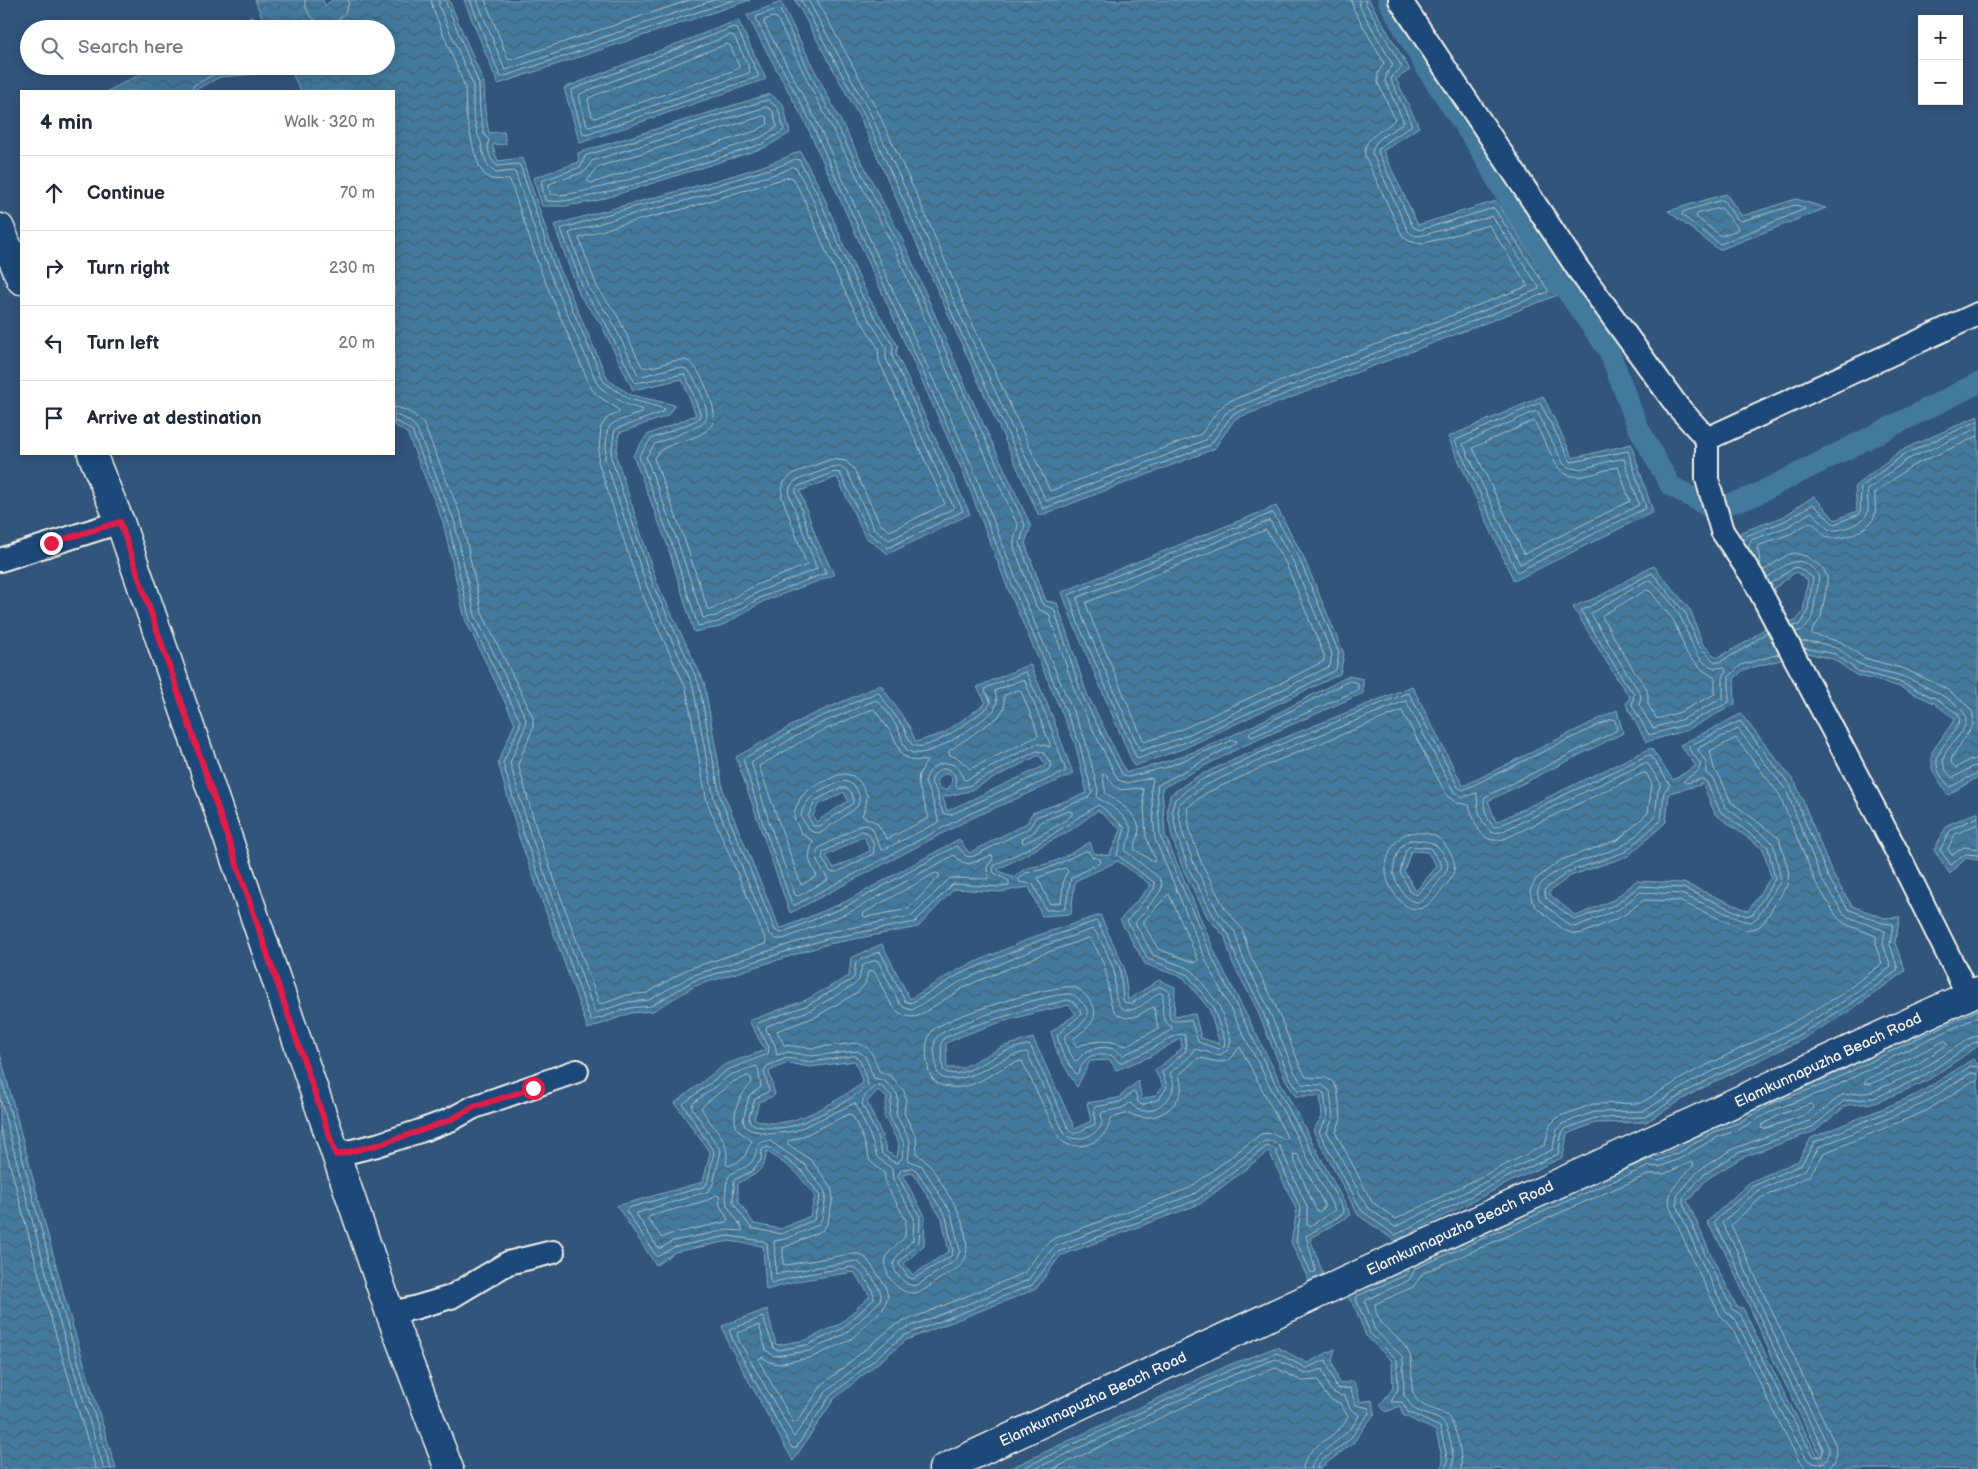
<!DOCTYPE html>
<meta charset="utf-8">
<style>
:root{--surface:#fff;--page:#f6f6f7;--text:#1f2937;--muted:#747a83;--line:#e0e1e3}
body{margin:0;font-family:"Balsamiq Sans",sans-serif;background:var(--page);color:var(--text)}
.controls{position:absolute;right:15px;top:15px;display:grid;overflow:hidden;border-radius:0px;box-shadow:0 2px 12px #0003}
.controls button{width:45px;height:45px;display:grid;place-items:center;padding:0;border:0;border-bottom:1px solid var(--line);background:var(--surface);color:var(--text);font:25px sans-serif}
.stop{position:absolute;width:15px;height:15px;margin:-11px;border:4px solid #e11d48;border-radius:50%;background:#fff}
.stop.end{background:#e11d48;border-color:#fff;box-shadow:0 1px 5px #0008}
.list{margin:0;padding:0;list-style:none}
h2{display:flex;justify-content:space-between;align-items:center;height:65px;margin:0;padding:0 20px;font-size:21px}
h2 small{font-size:16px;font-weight:400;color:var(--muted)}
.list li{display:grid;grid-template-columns:32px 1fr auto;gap:15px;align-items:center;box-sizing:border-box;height:75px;padding:0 20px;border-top:1px solid var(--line)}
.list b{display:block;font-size:19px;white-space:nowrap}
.list em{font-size:16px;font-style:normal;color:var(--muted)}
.icon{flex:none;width:28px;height:28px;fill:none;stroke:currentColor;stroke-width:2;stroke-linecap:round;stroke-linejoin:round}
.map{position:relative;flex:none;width:1978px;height:1469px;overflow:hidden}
.search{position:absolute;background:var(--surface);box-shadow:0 2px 12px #0003;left:20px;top:20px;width:375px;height:55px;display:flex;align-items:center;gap:12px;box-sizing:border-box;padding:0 18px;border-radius:28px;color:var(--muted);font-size:19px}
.panel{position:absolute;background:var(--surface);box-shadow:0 2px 12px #0003;left:20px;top:90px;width:375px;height:365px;border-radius:0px}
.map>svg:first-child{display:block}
</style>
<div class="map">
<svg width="1978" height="1469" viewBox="0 0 1978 1469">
<defs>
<pattern id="water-waves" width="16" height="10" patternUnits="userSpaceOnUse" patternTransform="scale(1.25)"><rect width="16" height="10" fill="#42799d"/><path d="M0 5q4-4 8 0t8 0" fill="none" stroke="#466072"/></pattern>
</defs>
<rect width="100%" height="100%" fill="#32557c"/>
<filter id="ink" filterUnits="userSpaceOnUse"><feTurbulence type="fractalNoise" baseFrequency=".02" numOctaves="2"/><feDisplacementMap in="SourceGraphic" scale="10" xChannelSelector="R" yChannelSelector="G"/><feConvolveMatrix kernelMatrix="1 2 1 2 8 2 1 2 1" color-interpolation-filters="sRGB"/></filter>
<g filter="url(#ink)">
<path fill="url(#water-waves)" stroke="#89a9bb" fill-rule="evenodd" d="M255 0H323L325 6 332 0H449L484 83 485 111 489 133 504 132 506 144 492 145 498 161 522 158 558 265 608 380 631 395 675 405 667 416 619 433 616 456 657 583 704 682 724 795 780 929 845 902 959 839 969 853 1027 823 1032 813 1087 793 1075 743 1008 589 963 472 806 124 747 15 781 2 821 83 904 243 966 387 1031 526 1025 543 1046 601 1057 603 1087 694 1126 772C1203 757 1280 711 1349 676L1363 679V693L1239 748 1162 788 1165 835 1217 957 1285 1091 1351 1215 1310 1238 1323 1274 1309 1281 1291 1242 1297 1211 1269 1151 1200 1204 1060 1256 1036 1289 906 1340 834 1399 793 1461 729 1345 722 1326 767 1309 776 1345 806 1340 840 1324 870 1296 854 1272 802 1280 766 1290 763 1246 729 1241 675 1252 656 1265 617 1206 703 1182 710 1153 675 1103 724 1065 765 1050 749 1021 806 1000 849 976 851 958 882 944 910 999 957 970 1036 936 1100 915 1124 967 1128 1000 1159 980 1175 987 1174 1016 1195 1014 1201 1038 1220 1044 1209 1009 1184 978 1145 964 1120 920 1151 885 1118 861 1075 881 1071 914 1042 916 1029 887 1000 892 954 889 918 927 828 944 695 986 653 1011 631 1013 588 1029 519 837 498 762 515 723 465 619 443 522 407 433 394 425V91H301L288 66H386V29H267ZM1098 810 1121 830 1109 856 1094 853 1090 842C1077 850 1061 860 1046 864 1030 869 1027 864 1014 878L997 870 1071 830ZM1069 1005 1076 1014 1051 1032 1058 1055 1077 1087 1090 1061 1110 1060 1116 1070 1149 1057 1181 1038 1182 1048 1155 1071 1163 1086 1156 1095 1142 1100 1138 1081 1118 1098 1087 1103 1091 1121 1075 1129 1033 1038 1002 1047 962 1068H947L946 1043C985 1025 1027 1014 1069 1005ZM855 1061 863 1083C839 1099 803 1123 773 1123 767 1123 760 1121 754 1119L759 1102 775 1095 769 1071 788 1063 810 1067ZM878 1090 887 1098 884 1116 899 1144 897 1158 887 1152 880 1131 867 1102ZM767 1151 797 1173 815 1196 810 1216 781 1229 754 1224 738 1200V1183C756 1174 764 1172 767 1151ZM913 1173 942 1219 949 1251 913 1275 904 1264 924 1245 925 1216 902 1175Z
M464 0H750L498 84Z
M795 0H1369L1410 70 1396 79 1419 127 1383 151 1418 225 1496 201 1558 295 1235 419 1214 449 1039 516 861 120Z
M253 17 256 29H207L228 20Z
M738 20 766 79 580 143 564 88Z
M156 66H261L258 74 220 77 193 91H108Z
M770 94 783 104 790 133 764 148 596 201 566 206H542L533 178 579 162 578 153Z
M800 151 821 190 845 248 868 296 898 346 896 353 970 514 888 554 865 537 837 477 800 491 816 537 834 575 764 601 720 627 694 632 667 544 633 455 647 435 696 415 682 379 633 390 601 324 580 296 554 225C608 209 663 196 717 180 745 172 773 164 800 151Z
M1726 194 1742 216 1796 199 1826 208 1719 250 1668 211Z
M1543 396 1573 458 1631 444 1653 512 1514 581 1448 437Z
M1978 416V777L1948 795 1932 769V752L1955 719 1934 703 1897 686 1856 675 1833 659 1807 653 1743 670 1734 679 1735 704 1687 730 1646 742 1626 704 1630 697 1619 682 1573 607 1602 595 1644 570 1654 566 1691 611 1702 643 1717 658 1748 641 1775 620 1796 621 1803 612 1808 580 1796 572 1757 601 1736 547 1741 532 1783 517 1814 496 1835 520 1857 511 1855 486 1900 451Z
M1276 506 1303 556 1344 654 1340 674 1185 748 1134 766 1074 625 1062 592Z
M1030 664 1053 718 1073 774 972 818 790 913 736 757 807 717 881 685 909 726 916 742 944 733 986 703 977 687ZM1039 755 1046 765 947 811 943 797 969 791ZM943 774H948L952 777 951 784 947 791 940 788 936 782ZM844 792 848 801 816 822 813 816 818 805ZM864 836 870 851 834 868 826 856Z
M1412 686 1463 786 1617 710 1623 733 1488 801 1496 822 1651 748 1673 780 1696 766 1680 745 1741 714 1796 784 1833 875 1852 906 1884 918 1900 917 1895 943 1905 971 1851 1010 1799 1041 1698 1090 1646 1122 1595 1123 1567 1134 1563 1157 1510 1182 1395 1241 1358 1215 1313 1130 1322 1117 1320 1096H1295L1284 1076 1256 1007 1232 962 1225 937 1208 918 1183 869 1172 837 1167 810 1170 795 1196 777 1269 744ZM1703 784 1715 814 1763 849 1771 877 1748 911 1684 883 1636 881 1615 899 1576 916 1548 893 1570 876 1628 856 1666 822 1669 793ZM1411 851 1427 852 1437 866 1416 891 1404 871Z
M1978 812V860L1966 858 1950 874 1934 850 1947 825Z
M1978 1005V1046L1925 1082 1875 1103 1847 1105 1815 1131 1741 1158 1707 1179 1690 1199 1687 1200 1711 1255 1737 1307 1743 1308 1785 1395 1825 1469H1440L1443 1462 1436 1431 1403 1415 1400 1406 1386 1412 1380 1405 1393 1388 1392 1361 1366 1336 1355 1307 1347 1296 1403 1271 1404 1261 1653 1153 1657 1157 1679 1147 1710 1128 1735 1118 1771 1098 1823 1080 1920 1031Z
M0 1054 67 1307 116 1469H0Z
M1973 1059 1978 1064V1469H1827L1773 1359 1726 1254 1707 1222 1750 1182 1798 1161 1811 1138 1918 1094Z
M1277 1347 1307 1363 1335 1349 1332 1360 1339 1384 1353 1381 1357 1389 1360 1402 1372 1400 1375 1413 1353 1443 1319 1469H1009L1229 1365Z"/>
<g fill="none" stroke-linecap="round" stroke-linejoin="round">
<path stroke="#adc1ca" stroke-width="1" d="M305 0C306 32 347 30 349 0
M470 0 500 76 502 77 734 0
M477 0 504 68 506 70 714 0
M485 0 508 59 510 60 690 0
M801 0 866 118 905 203 954 318 1043 509 1210 445 1233 414 1548 292V290L1494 208 1420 230 1413 227 1378 152 1380 147 1412 125 1391 80 1393 75 1402 67 1366 4 1365 0
M808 0 871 115 911 201 960 315 1046 501 1206 440 1226 413 1231 409 1539 289V287L1492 216 1420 236 1413 235 1408 231 1372 153C1373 137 1394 132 1404 122L1385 81 1387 73 1393 65 1360 7 1359 0
M817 0 878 112 918 198 967 312 1050 491 1201 434 1220 408 1227 402 1528 286 1489 225 1421 244 1409 241 1402 235 1365 156C1363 134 1384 133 1395 119L1378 83V73L1384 63 1354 10 1351 0
M774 17 777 18 811 88 894 248 956 391 1018 526 1014 540V547L1036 606 1040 610 1049 614 1077 698 1118 780 1128 783 1150 778 1153 779 1151 789 1155 839 1207 963 1275 1096 1335 1210 1310 1226 1307 1225V1207L1280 1147 1274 1141H1264L1194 1194 1056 1246 1051 1250 1028 1280 899 1331 826 1392 794 1437 739 1341 737 1333 759 1325 766 1350 774 1356 809 1351 845 1334 878 1303C880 1300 881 1299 881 1295 881 1287 863 1264 856 1261L776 1274 774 1241 785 1239 818 1225 822 1218 826 1196 824 1190 805 1165 770 1141C754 1140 759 1149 754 1158 750 1168 739 1168 731 1174 725 1179 725 1196 727 1204 730 1212 738 1220 742 1228V1231L727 1230 673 1241 661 1248H658L637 1215V1213L709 1191 713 1184 721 1151 692 1108V1104L730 1075 756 1066 758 1068 761 1087 749 1096 743 1120 745 1126 750 1130 770 1134 795 1131 855 1103 870 1135 877 1157 892 1169 893 1180 914 1218 913 1240C897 1257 882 1264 907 1284L914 1286 919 1284 956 1260 960 1251 951 1213 922 1166 908 1160 910 1141 896 1114 898 1099 897 1094 885 1081 874 1078 865 1056 858 1051 811 1056 789 1052 777 1055 775 1045 766 1029 767 1026 811 1010 854 985 859 980 862 966 875 960 878 961 900 1004 905 1008 912 1010 963 980 1040 947 1093 929C1099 935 1111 961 1114 971 1116 982 1111 1010 1129 1010 1139 1010 1151 998 1159 993H1162L1163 996C1163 1008 1159 1020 1172 1027L1171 1030 1144 1046 1123 1055C1120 1054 1117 1050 1113 1049 1101 1045 1084 1049 1078 1060L1075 1061 1068 1050 1064 1037C1070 1031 1080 1027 1085 1020 1088 1016 1088 1010 1085 1006 1081 1001 1076 995 1070 994 1054 992 945 1025 937 1037 932 1044 935 1056 936 1063 936 1072 939 1079 948 1079 977 1081 999 1056 1027 1052L1064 1133C1072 1144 1095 1137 1101 1126 1103 1122 1102 1118 1101 1114L1103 1112 1122 1108 1130 1103C1133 1105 1135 1109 1139 1110 1152 1115 1171 1101 1173 1088 1175 1083 1171 1078 1170 1073L1190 1056 1194 1049 1220 1055 1228 1050 1231 1040 1219 1005 1193 971 1188 968 1153 955 1135 923 1160 892C1163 886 1162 880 1157 876L1125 851C1125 845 1130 840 1131 833 1134 821 1107 802 1097 798L1098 790 1085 739 1018 584 973 468 816 120 764 23 765 20Z
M734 27 737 28 758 74V77L586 135 583 134 571 93 572 90Z
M731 35 734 36 750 70 749 73 590 127 587 126 579 96 580 94Z
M727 44 730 45 739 66 738 69 595 118 592 116 588 101 589 98Z
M191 91 194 85 219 72 253 69 256 66
M768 100 778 108 784 130 762 144C728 154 570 211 545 200L541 181 581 167 585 156Z
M767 107 773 111 777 127 760 138C728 148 571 203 550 194L549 184 584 172 588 168 592 161Z
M764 116 767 117 768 124 756 131 592 183 587 181 598 167Z
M796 159 799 160 817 193 841 250 863 298 893 346 892 356 963 511 888 548 869 533 840 473 835 472 799 486 796 489V493L811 539 826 573 762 597 718 622 698 626 671 542 639 456 651 439 697 420 700 417V413L687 378 684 374 635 383 605 322 585 293 561 229 615 212 679 196 780 166Z
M793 167 796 168 811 195 835 253 858 301 886 347V358L954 508 889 540 874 529 848 473 841 467H832L795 481 790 487 789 494 817 569 760 591 716 616 703 618 677 540 646 457 655 444 701 425C704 422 707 419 707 415 707 405 693 369 683 368 673 366 652 374 641 376L638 375 611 319 590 290 569 233 617 218 681 202 782 172Z
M790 177 793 178 804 199 828 256 851 304 878 348 879 361 945 504 890 531 880 524 854 469 846 461 832 459 794 473 784 482 782 490V497L807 565 756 585 713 609 708 610 684 538 654 458C665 440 693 443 708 429 712 426 714 421 714 415 714 403 699 365 688 361 673 356 657 370 642 367L617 315 597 287 579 238 619 225 683 209Z
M1723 200 1737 219 1741 221 1795 205 1803 207 1805 209 1720 244 1682 215 1683 212Z
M1721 208 1738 228 1737 230 1721 236 1696 217 1697 214Z
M1540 403 1571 462 1628 451 1646 508 1517 572 1455 441Z
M394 407C405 408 418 416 424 425L461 516 482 613 533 717V728L518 764 537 831 599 1003 602 1004 627 995 647 993 688 969 765 944 766 941 707 802 686 688 640 590 598 461 601 427 607 418 618 413 619 410 597 395 591 388 541 272 510 180 491 179 485 175 480 168 474 151 466 115 465 87 433 9 431 0
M1537 411 1563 463C1575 478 1607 458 1624 459L1639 505 1520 564 1463 444Z
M394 415C402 416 413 422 417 429L454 520 475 615 526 719 525 727 510 763 530 833 595 1013 628 1002 649 1000 691 976 824 933 912 916 950 878 988 879 987 867 993 859 992 855 969 864 962 862 954 855 850 912 783 939H776L769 933 714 799 693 686 647 587 605 459 607 432 610 426 615 422 641 413 643 410 625 404 602 389 598 385 548 269 515 172 513 171 496 173 488 167 482 150 481 142 478 135 473 113V85L439 6V0
M394 421 398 422 412 431 448 521 469 617 520 721V725L503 763 524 835 591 1021 630 1008 651 1006 693 981 826 939 915 922 953 884 1000 887 1009 886V881L994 873 993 869 995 865 1039 843 1098 805 1102 807 1125 828 1117 855 1155 883 1154 889 1127 921 1148 959 1188 975 1213 1007 1225 1041 1224 1046 1219 1049 1198 1042 1191 1020 1174 1021 1170 1019 1169 1014 1170 992 1159 986 1132 1003H1125L1123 999 1120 968 1098 923 1096 921 1038 941 960 974 911 1003 905 1001 881 953 878 952 856 962 854 977 851 980 808 1005 758 1023 757 1026 769 1047 768 1054 727 1070 683 1104 714 1152 707 1184 703 1187 628 1208 626 1211 657 1257 674 1247 728 1236 763 1241 767 1243 770 1281 772 1283 801 1275 852 1267C861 1269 875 1290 874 1299L842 1329 807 1345 778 1350 774 1349 763 1317 729 1330 734 1343 792 1448H796L830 1396 903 1336 1032 1285 1058 1252 1197 1200 1267 1146 1272 1147 1275 1149 1301 1210 1296 1241 1311 1272H1316L1306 1236 1343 1214 1344 1211 1280 1093 1213 959 1160 836 1157 789 1158 785 1235 744 1237 741 1233 740 1167 767 1128 777 1122 774 1082 695 1054 609 1044 605 1041 602 1020 544 1025 525 962 389 899 245 816 86 780 10 777 9 757 16 756 20 811 122 967 470 1013 587 1079 742 1092 792 1088 798 1036 817 1029 828 972 857 966 856 958 847 956 846 847 906 781 933 775 930 720 797 699 684 653 585 611 457 614 433 616 429 663 412 665 409 629 399 604 382 554 267 520 165 517 164 498 166C490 162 486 148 489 140L484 134 480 112 479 84 445 0
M1534 421 1557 466C1571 487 1599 470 1618 467L1630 501 1524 554 1473 448Z
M1273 513 1299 558 1339 653 1336 670 1281 698 1183 743 1137 759 1078 623 1069 595Z
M1270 521 1293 561 1332 654 1330 666 1278 692 1181 738 1140 751 1084 621 1077 598Z
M1266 530 1286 564 1324 655V661L1275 686 1178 731 1144 742 1091 618 1086 603Z
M1744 541 1746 536 1785 521 1813 504 1834 524 1860 514 1861 487 1903 455 1978 421
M1748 548 1751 540 1787 527 1811 512C1818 516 1822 524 1828 529 1836 534 1864 523 1867 514 1870 506 1866 497 1868 490L1906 460 1978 428
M1761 567 1757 546 1790 534 1810 522C1817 525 1820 533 1827 537 1840 542 1870 530 1874 517 1877 509 1874 501 1875 493L1910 467 1978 436
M1763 571 1787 555 1794 553 1806 556 1823 568 1827 577V585L1821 617 1812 631V634L1841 642 1864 658 1905 669 1943 687 1966 704 1973 713V725L1952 757 1951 763 1956 768 1969 760 1978 759
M1767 578C1785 565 1800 550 1818 575 1820 582 1817 588 1816 595 1813 609 1814 629 1796 632
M1648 580 1652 581C1661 592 1675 605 1681 618 1690 635 1697 674 1724 667L1726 670 1723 678V698L1683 719 1653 728 1639 705 1641 697 1639 691 1628 675 1591 614Z
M1770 584 1795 567 1799 568 1813 578 1807 614 1799 625 1792 626
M1647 590 1650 591 1674 621 1687 654 1704 671 1715 678V694L1680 712 1657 719 1648 704V695L1646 687 1634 671 1602 617 1603 615Z
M1767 632 1750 645 1720 662H1715L1698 645 1686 614 1652 573 1581 611 1623 679 1634 694 1632 705 1649 735 1685 725 1729 702V677L1741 665 1779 654
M1801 642C1811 640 1829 645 1838 649 1846 653 1852 661 1860 664 1873 671 1888 671 1901 676 1915 681 1961 702 1965 715 1973 737 1923 753 1953 778L1972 767 1978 766
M1804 648 1835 654 1858 671 1899 682 1937 699 1958 714 1960 719C1951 746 1919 755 1950 787L1978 773
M1026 672 1048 720 1066 771 969 814 795 905 792 904 764 827 743 759 809 722 878 692 904 728 911 744C926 756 975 717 988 707L991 702 985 691 986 688Z
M1022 680 1025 681 1050 744V747L1040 744 1034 745 966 780 963 779C959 755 928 760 925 783L931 795 939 822 883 850 881 849 872 828 867 825 859 826 819 848C811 861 824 869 828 880L798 896 795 895 770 825 751 762 812 727 876 700C884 706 894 721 899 731 902 737 902 744 906 749 922 767 981 722 994 710L997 702 995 691Z
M1349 681 1358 683V690L1252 737 1249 735 1250 732Z
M1018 690 1021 691 1035 725 1038 736 970 769 958 758 949 755V751L998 717 1004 708V696Z
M1408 693 1410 695 1458 787 1463 790 1611 719 1615 720 1617 729 1616 731 1485 797C1481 804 1488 822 1494 827L1499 826 1648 755 1651 756 1670 785 1664 792 1661 820 1625 852 1568 872 1544 890 1546 898 1575 920 1617 904 1639 886 1683 888 1746 916 1753 914 1775 879 1768 847 1720 811 1706 781 1702 779 1686 783 1683 781 1698 771 1700 767V763L1689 749V746L1740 721 1791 787 1828 877 1848 909 1882 923 1893 924 1890 944 1898 970 1848 1006 1797 1036 1696 1086 1645 1117 1595 1118 1565 1129 1562 1133 1558 1154 1508 1177 1395 1235 1362 1211 1319 1132 1327 1118 1324 1093 1320 1091 1298 1090 1288 1074 1260 1005 1237 960 1229 935 1213 915 1188 867 1177 835 1172 810 1175 799 1199 781 1271 748Z
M1406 701 1454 792 1463 797 1477 793C1477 806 1480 826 1493 833L1501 832 1645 763 1648 764 1661 784 1658 791 1655 817C1644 826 1633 841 1620 847 1604 855 1533 871 1538 895 1539 902 1545 905 1550 909 1558 915 1565 925 1575 927L1619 909 1641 892 1681 894 1744 921 1751 922 1757 918 1781 880 1774 846 1770 840 1725 807 1713 779 1706 773V762L1698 750 1700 747 1738 729 1786 790 1822 880 1843 913 1848 917 1885 931 1883 944 1891 967 1844 1001 1794 1031 1693 1081 1644 1111 1594 1112 1562 1124 1557 1130 1552 1150 1505 1172 1395 1227 1367 1207 1327 1132 1333 1118 1330 1091 1322 1085 1302 1084 1294 1071 1266 1003 1243 958 1235 932 1218 912 1194 864 1183 834 1178 811 1180 803 1202 787 1273 754Z
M874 709 892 734 902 755 912 760 927 761 919 774 918 783 929 818 887 839 877 823 862 816 866 805 867 795 860 782 853 776 845 774 838 775 810 788 801 797 795 810 794 818 801 833 813 841C807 860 808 859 817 876L801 885 759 766 815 734Z
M1402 711 1447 796 1457 803 1469 805C1475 822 1480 846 1504 839L1643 773H1646L1652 784 1648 813 1618 840 1561 860 1536 879 1530 891 1532 901 1537 908 1564 930 1575 934 1583 933 1623 916 1644 900 1679 901 1745 930 1757 928 1764 922 1787 885 1789 873 1779 838 1731 802 1720 777 1714 769 1710 751 1736 738 1779 794 1816 883 1837 917 1845 924 1876 936V947L1882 964 1840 995 1790 1024 1689 1074 1641 1103 1593 1104 1558 1117 1550 1125 1545 1145 1396 1219 1372 1202 1336 1133 1341 1118 1337 1089 1333 1082 1326 1078 1306 1077 1301 1068 1273 1000 1250 955 1242 929 1224 907 1201 862 1190 832 1187 808 1206 793 1276 761Z
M1037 751 1043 752 1050 762 1051 766 1048 770 950 815 943 813 938 800V794L931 782C936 763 958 764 956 786L959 788 968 786Z
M1103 774H1106C1121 800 1124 785 1143 789L1146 837 1155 859 1154 862 1134 849C1135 843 1139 837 1139 830 1139 815 1117 801 1106 793Z
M844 781C856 783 863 796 857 807L822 832 816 833 810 831 801 817C803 797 826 785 844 781Z
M841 788H846C851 791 855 798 852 804L820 826H813L808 816 815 801Z
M1069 811 1072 812V815C1059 826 1041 835 1025 843L1022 842 1023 838 1034 832 1041 822Z
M1978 817 1951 829 1940 850 1951 865 1965 854 1978 855
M1978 824 1955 834 1948 849 1952 855 1964 847 1978 849
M862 831C871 832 876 846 873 854L837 872H831L822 859 823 853Z
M1409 833C1425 832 1437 833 1446 846 1456 860 1458 870 1447 884 1441 891 1434 901 1426 906 1407 918 1387 889 1386 872 1385 858 1394 836 1409 833Z
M1410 840C1430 840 1441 843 1448 864 1448 872 1442 877 1437 884 1433 888 1429 895 1424 899 1409 911 1397 884 1393 873 1394 861 1398 844 1410 840Z
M1411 846 1430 848 1442 865 1440 870 1417 895 1411 893 1400 872 1406 850Z
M1085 851H1088L1092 857 1100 859 1101 862 1071 878 1065 909 1046 910 1033 884 1019 882V879L1026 873 1049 868Z
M1065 868 1068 871 1064 878 1061 902 1050 904 1038 878Z
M936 873 939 874V877L908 909 866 917 863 916 864 913Z
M1169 894 1198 959 1196 963 1158 949 1144 924V921Z
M1089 938C1096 945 1104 963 1106 973 1110 989 1106 1022 1133 1017 1140 1016 1146 1009 1154 1007L1158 1029 1125 1046C1109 1039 1092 1040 1076 1047L1073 1039C1088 1027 1105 1017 1087 997 1083 993 1079 988 1072 987 1054 984 944 1017 932 1031 924 1040 926 1060 929 1071 933 1088 953 1089 967 1086 987 1081 1002 1064 1022 1061L1059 1138C1070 1152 1095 1146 1105 1133 1109 1128 1109 1123 1111 1118L1129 1113C1148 1124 1175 1113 1181 1091 1182 1085 1180 1080 1179 1075L1198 1058C1209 1058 1219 1066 1230 1059 1235 1056 1236 1050 1240 1047L1287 1137 1284 1139 1273 1133 1261 1134 1190 1188 1053 1239 1045 1245 1024 1273 895 1325 822 1385 797 1422H793L759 1361V1358L762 1357 770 1362 778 1364 813 1357 850 1340 883 1309 888 1296 885 1285 866 1258 859 1254H851L786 1265 783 1264V1248L823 1230 828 1222 833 1198 831 1187 812 1161 788 1144V1141L799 1138 849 1114 852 1115 863 1138 870 1161 884 1173 886 1185 906 1220 905 1237C900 1243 891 1248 887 1256 880 1272 898 1295 915 1293 923 1292 931 1285 938 1280 946 1275 957 1270 963 1263 973 1250 961 1214 953 1202 942 1185 933 1165 917 1154L916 1137 904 1113 906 1100 904 1091 891 1076 879 1071C874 1058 872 1046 856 1043L811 1048 784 1045 777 1031 815 1017 858 992 865 984 868 972 872 970 874 971C884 988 894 1026 920 1015L966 986 1043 954Z
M1068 1000C1074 1001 1081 1009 1081 1015L1057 1035 1062 1053 1076 1074 1078 1073C1088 1053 1089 1055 1111 1055L1120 1063 1146 1052 1178 1034 1185 1035 1186 1051 1162 1072 1167 1087 1159 1099 1142 1105 1138 1102 1136 1094 1133 1092 1120 1102 1095 1107 1094 1109 1095 1124 1074 1134 1069 1130 1030 1045C1022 1045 1012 1049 1004 1052 990 1058 957 1083 943 1070L941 1044 944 1038 972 1026 1030 1009Z
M1978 1036 1970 1038 1919 1071 1872 1092 1842 1095 1809 1121 1735 1148 1699 1170 1677 1196V1205L1700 1259 1726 1312 1736 1320 1775 1400 1806 1458C1816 1469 1831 1463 1829 1448L1783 1354 1736 1249 1722 1223 1757 1191 1805 1170 1819 1147 1923 1104 1971 1073 1978 1074
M1945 1041 1947 1042V1045L1916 1065 1870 1084 1864 1083 1866 1080Z
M1978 1042 1973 1043 1922 1077 1874 1098 1844 1101 1812 1127 1738 1153 1703 1175 1683 1198V1203L1706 1257 1732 1309 1740 1314 1781 1397 1812 1454 1815 1457 1822 1456 1823 1449 1778 1357 1730 1252 1714 1222 1753 1186 1801 1165 1815 1142 1920 1098 1971 1066 1978 1067
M855 1056 860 1060 868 1085C857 1098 809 1121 792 1126 780 1129 759 1130 750 1122L749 1117 755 1099 769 1091 764 1071 767 1066 787 1058 810 1062Z
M0 1073 62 1308 111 1469
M749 1076 751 1078 752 1083C741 1092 728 1117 739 1131 743 1135 749 1137 752 1141 743 1156 749 1159 728 1166L726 1164C732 1138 710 1128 701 1107L733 1082Z
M878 1085 882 1087 892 1096 889 1116 904 1143 902 1158 897 1163 893 1162 882 1154 876 1133 862 1104C863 1097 871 1087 878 1085Z
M0 1098 56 1310 104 1469
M1811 1104 1814 1108 1805 1115 1764 1129 1761 1128 1762 1125 1779 1115Z
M0 1127 49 1312 96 1469
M768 1147 801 1170 820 1196 814 1220 781 1234 751 1228 733 1202 734 1180 752 1171 761 1160 762 1150Z
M1294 1154 1298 1155 1325 1206 1324 1208 1319 1212 1316 1210 1293 1157Z
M912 1168 917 1171 946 1217 953 1251 951 1256 913 1279 908 1277 899 1264 901 1260 919 1243 920 1217 898 1176 901 1170Z
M1609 1176 1650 1159 1658 1161 1680 1152 1712 1133 1738 1123 1773 1103 1825 1084 1922 1036 1978 1010
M716 1195 719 1196 720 1206 728 1219 726 1222 670 1234 662 1238 648 1219 650 1216 708 1200Z
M1409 1268 1406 1275 1357 1296 1356 1299 1370 1333 1397 1360 1398 1389 1391 1402H1402L1408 1412 1440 1427 1448 1461 1445 1469
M1021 1469 1230 1370 1277 1353 1306 1368 1326 1360 1336 1387 1340 1389 1350 1388 1356 1405 1369 1408V1413L1349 1440 1319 1463 1317 1469
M1035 1469 1233 1375 1276 1359 1305 1374 1322 1369C1329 1384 1326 1394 1345 1396L1350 1408 1359 1415C1351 1437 1312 1453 1311 1469
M1053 1469 1236 1382 1276 1368 1302 1381 1318 1380C1324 1392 1326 1400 1340 1403L1348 1417C1339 1438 1304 1445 1303 1469
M1452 1469C1456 1461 1449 1426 1442 1421 1433 1415 1421 1414 1413 1408 1409 1404 1408 1399 1404 1396L1403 1357 1375 1330 1365 1302 1366 1300 1409 1280 1416 1268 1608 1183 1650 1166 1660 1167 1683 1157 1715 1138 1740 1129 1776 1109 1828 1090 1925 1041 1978 1017
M1461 1469C1463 1457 1456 1422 1446 1415 1438 1409 1424 1408 1418 1401 1406 1388 1416 1368 1409 1353 1400 1333 1376 1330 1375 1304L1413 1287 1423 1273 1612 1190 1650 1174H1664L1692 1162 1694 1165C1683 1178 1665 1190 1670 1207L1694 1263 1720 1315 1731 1326 1799 1461 1807 1469
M1827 1469C1836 1463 1839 1454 1835 1444L1731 1225 1761 1198 1809 1176 1824 1153 1926 1111 1973 1081H1978"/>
<path stroke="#42799d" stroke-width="21" d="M1388 0 1428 71 1478 146 1498 182 1566 290 1609 351 1637 425 1670 485 1712 509 1751 497 1978 383"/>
<g stroke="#f4f1e8" stroke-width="26">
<path id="street" d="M1400 0 1578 269 1678 407 1707 439 1978 314
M1707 439V479L1722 531 1752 576 1897 852 1968 995
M0 560 120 522
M336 1155 377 1145 420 1131 450 1120 474 1107 577 1071
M390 1313 414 1308 451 1297 508 1263 553 1252"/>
</g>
<g stroke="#f4f1e8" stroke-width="31">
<path id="secondary" d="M0 228 21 280
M92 454 120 522 390 1313 449 1469
M943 1469 1356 1276 1978 991"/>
</g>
<use href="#street" stroke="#1f4a7a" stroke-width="22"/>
<use href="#secondary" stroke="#1f4a7a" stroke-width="28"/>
</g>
</g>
<g fill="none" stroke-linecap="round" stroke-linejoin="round" filter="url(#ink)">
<path stroke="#e11d48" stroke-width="6" d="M51 543 120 522 336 1155 377 1145 420 1131 450 1120 474 1107 533 1088"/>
</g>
<g text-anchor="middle" stroke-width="5" stroke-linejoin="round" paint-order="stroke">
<g font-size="15" fill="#f4f1e8" stroke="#1f4a7a">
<text transform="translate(1828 1060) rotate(-25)" y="5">Elamkunnapuzha Beach Road</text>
<text transform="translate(1460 1228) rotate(-25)" y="5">Elamkunnapuzha Beach Road</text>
<text transform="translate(1093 1399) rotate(-25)" y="5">Elamkunnapuzha Beach Road</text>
</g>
</g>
</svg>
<div class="controls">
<button>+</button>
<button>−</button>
</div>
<div class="stop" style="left:533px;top:1088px"></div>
<div class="stop end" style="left:51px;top:543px"></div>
<div class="search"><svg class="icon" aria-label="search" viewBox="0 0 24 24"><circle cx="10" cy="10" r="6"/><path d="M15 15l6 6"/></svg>Search here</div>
<section class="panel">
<h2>4 min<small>Walk · 320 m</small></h2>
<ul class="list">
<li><svg class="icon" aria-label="ahead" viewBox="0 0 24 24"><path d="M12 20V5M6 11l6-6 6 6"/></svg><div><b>Continue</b></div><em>70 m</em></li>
<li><svg class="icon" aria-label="right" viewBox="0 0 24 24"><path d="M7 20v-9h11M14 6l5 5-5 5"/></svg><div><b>Turn right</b></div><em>230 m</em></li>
<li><svg class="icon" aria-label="left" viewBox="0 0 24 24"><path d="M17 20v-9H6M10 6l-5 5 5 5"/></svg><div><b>Turn left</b></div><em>20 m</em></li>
<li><svg class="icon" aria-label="arrive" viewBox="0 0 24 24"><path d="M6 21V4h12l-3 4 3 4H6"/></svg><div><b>Arrive at destination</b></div></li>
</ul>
</section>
</div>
